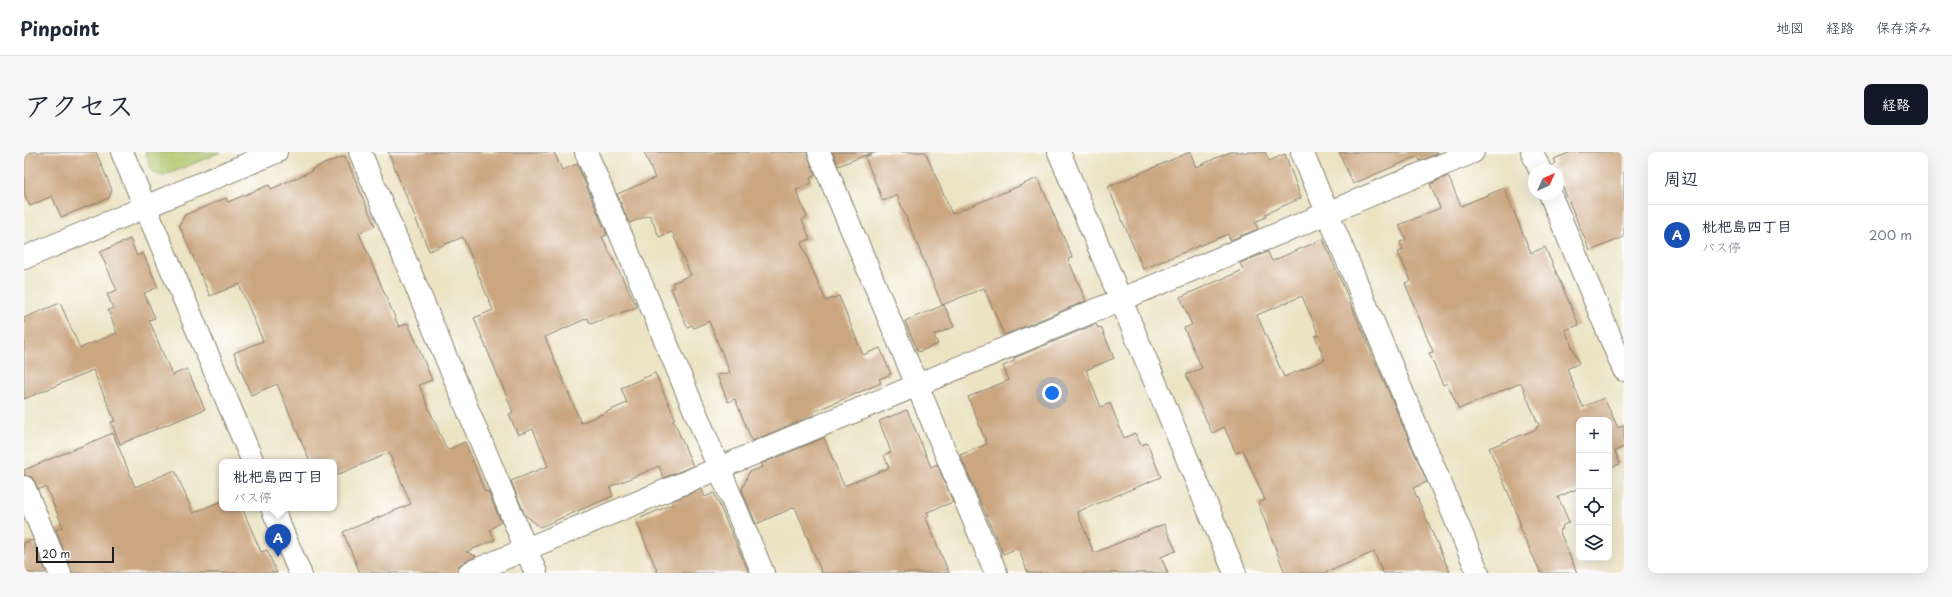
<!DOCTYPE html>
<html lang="ja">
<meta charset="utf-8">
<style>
:root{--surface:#fff;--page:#f6f6f7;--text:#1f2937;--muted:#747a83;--line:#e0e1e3;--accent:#111827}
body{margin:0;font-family:"Playpen Sans","Klee One",sans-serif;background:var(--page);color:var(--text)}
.controls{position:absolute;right:12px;bottom:12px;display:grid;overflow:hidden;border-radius:8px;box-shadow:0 4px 16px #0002}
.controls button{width:36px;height:36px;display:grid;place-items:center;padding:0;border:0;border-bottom:1px solid var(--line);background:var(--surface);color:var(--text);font:20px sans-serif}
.compass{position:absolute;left:1504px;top:12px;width:36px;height:36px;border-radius:50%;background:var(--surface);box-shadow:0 4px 16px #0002;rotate:45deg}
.scale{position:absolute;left:12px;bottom:10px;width:78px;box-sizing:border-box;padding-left:4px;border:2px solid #1c1c1c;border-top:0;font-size:11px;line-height:14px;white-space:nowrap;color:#1c1c1c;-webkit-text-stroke:3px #fff;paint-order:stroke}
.you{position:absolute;left:1028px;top:241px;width:14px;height:14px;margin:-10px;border:3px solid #fff;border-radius:50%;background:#1a73e8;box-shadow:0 0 0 6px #1a73e833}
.badge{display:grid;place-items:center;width:26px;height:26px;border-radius:50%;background:var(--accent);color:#fff;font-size:13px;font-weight:700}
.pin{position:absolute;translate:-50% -33px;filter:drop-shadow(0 1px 2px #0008)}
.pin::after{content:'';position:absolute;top:21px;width:14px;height:12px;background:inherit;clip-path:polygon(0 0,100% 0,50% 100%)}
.popup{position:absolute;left:195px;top:307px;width:118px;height:52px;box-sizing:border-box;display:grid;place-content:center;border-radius:8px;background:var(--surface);filter:drop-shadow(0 1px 3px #0005);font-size:13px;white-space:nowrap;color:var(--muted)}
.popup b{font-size:15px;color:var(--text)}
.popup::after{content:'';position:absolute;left:50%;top:100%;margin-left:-8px;border:8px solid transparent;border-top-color:var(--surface)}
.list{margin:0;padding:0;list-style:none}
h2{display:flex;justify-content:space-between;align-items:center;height:52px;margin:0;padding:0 16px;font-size:17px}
h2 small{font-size:13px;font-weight:400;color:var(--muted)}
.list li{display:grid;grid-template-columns:26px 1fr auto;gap:12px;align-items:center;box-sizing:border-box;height:60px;padding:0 16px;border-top:1px solid var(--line)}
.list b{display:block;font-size:15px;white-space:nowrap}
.list p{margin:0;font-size:13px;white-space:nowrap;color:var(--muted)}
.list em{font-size:13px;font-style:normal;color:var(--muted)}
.icon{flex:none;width:22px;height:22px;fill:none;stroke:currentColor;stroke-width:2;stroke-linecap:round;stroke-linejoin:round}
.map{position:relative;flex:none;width:1600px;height:421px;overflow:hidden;border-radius:8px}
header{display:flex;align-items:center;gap:24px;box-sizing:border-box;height:56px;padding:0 20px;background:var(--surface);border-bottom:1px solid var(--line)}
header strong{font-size:19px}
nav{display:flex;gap:22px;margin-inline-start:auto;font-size:14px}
.intro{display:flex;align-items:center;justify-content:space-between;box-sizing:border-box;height:96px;padding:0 24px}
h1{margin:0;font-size:28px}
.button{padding:10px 18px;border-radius:8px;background:var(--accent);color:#fff;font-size:14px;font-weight:700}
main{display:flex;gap:24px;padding:0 24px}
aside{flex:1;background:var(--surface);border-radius:8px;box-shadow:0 4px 16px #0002}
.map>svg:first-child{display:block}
</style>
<header>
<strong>Pinpoint</strong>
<nav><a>地図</a><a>経路</a><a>保存済み</a></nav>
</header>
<div class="intro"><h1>アクセス</h1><a class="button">経路</a></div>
<main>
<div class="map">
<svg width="1600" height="421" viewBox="0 0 1600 421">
<rect width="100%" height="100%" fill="#fff"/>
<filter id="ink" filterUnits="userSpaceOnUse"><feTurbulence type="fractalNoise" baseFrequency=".025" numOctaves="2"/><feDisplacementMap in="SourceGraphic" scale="8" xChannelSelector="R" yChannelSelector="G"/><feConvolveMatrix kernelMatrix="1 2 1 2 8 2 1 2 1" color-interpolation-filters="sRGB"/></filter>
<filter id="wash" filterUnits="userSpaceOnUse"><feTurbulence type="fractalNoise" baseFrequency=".012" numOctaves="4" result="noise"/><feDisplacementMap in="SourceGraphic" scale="16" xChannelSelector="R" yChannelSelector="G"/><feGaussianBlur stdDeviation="0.9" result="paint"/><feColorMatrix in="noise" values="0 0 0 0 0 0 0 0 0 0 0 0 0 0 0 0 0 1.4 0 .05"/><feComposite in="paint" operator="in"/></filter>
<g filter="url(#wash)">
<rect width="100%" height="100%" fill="#ece3c3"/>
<path fill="#aec56a" stroke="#657043" d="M121 0H197L140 24 129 21Z"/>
<g id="blocks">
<path fill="#cba680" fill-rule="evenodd" d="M0 0H72L88 38 85 46 37 65 28 44 6 54 0 41Z
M364 0H530L538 18 553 12 583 83 578 85 613 155 566 172 564 166 521 185 557 271 603 251 597 236 631 221 651 266 649 267 669 314 639 326 635 314 586 335 589 344 516 375 501 363 487 329 524 314 509 277 494 283 485 262 489 260 450 166 469 158 439 85 405 99Z
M620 0H783L791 23 786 26 788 31 772 38 783 65 778 68 786 87 777 91 802 149 815 144 839 203 856 196 867 222 855 227 857 231 789 260 790 263 728 289 711 247 704 250 693 223 706 221 685 169 670 176 668 173 663 175 647 136 650 135 648 131 667 123 648 80 635 85 626 63 605 71 593 42 631 26Z
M809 0H847V1L814 14Z
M853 0H901L928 62 1014 26 1048 105 1044 107 1062 149 980 183 960 136 918 153 873 43 859 49 841 5Z
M1166 0 1172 15 1206 0H1241L1245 9 1261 2 1277 46 1241 62 1242 65 1231 70 1234 77 1206 88 1204 82 1119 117 1084 35Z
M1315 0H1414V1L1396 9 1394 4 1329 32Z
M1547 0H1600V85L1566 99 1537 31 1534 28V18H1530L1528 13 1532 11 1530 7Z
M321 4 351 74 335 81 375 175 384 171 408 228 395 233 414 278 423 298 441 290 461 340 464 339 477 370 466 378 471 388 442 400 452 404 435 413 433 421H336L319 380 387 352 365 301 310 324V310H286L253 232 227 243 218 221 210 201 239 189 215 132 186 144 155 73 161 63 202 46 204 50 245 33 247 37 288 19 287 18 295 14Z
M1424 24 1437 54 1480 36 1507 101 1521 95 1555 173 1541 178 1555 211 1543 217 1559 255 1580 246 1594 276 1600 273V295L1591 299 1596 312 1585 316V268H1555V336L1534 345 1545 370 1538 374 1539 377 1535 378 1553 421H1517L1495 375 1497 374 1492 359 1465 296 1513 277 1512 275 1515 274 1497 231 1435 257 1423 231 1419 233 1405 201 1409 200 1381 131 1387 129 1374 100 1379 98 1376 90 1382 88 1375 73 1416 56 1406 32Z
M106 87 113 104 119 101 134 135 120 141 131 166 125 168 148 223 163 217 181 257 96 292 87 270 91 269 69 218 0 247V166L36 151 56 196 93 181 84 158 89 156 83 142 93 138 76 100Z
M1299 87 1403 330 1389 336 1426 421H1359L1350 400 1301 421H1261L1234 351 1241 348 1219 298 1212 301 1200 275 1188 281 1162 223 1178 216 1160 176 1168 173 1156 145 1219 118 1216 111 1244 100 1248 109ZM1278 144 1295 183 1291 184 1301 208 1260 225 1233 163Z
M920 153 930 175 910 183 914 192 894 200 881 169Z
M1072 172 1074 176 1077 175 1090 206 1062 218 1077 255 1086 251 1100 286 1111 281 1117 293 1123 291 1137 325 1053 360 1070 401 1140 372 1152 399 1137 405 1144 421H1004L994 396 979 402 936 303 963 292 944 245 985 228 979 214 990 209V206Z
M883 258 907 315 913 312 929 350 903 360 905 364 902 366 925 421H798L771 355 732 372 718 338 725 320 739 315 737 312 800 286 820 334 865 316 860 303 867 300 855 269Z
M89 281 111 335 151 318 169 361 198 349V356H218L237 400 243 398 253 421H48L32 378 39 375 22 335 14 337 8 325 0 323V318Z
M678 337 681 345 690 341 725 421H634L612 368 649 352 648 349Z
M8 388 22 421H0V391Z"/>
</g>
</g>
<g filter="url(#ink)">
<use href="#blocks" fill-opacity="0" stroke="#848070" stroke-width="1"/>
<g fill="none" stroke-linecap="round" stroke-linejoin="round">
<g stroke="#848070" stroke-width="24">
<path id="minor" d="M98 0 229 310
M336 0 512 421
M562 0 739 421
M795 0 972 421
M1035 0 1211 421
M1278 0 1454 421
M1508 0 1516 18
M1526 42 1600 218
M0 106 252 0
M0 335 36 421
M248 356 276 421
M445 421 1449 0"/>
</g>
<use href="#minor" stroke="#fff" stroke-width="22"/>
</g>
</g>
</svg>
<div class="controls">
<button>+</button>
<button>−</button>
<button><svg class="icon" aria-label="locate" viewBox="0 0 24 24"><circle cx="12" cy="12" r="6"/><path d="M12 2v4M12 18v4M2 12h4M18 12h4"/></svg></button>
<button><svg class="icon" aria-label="layers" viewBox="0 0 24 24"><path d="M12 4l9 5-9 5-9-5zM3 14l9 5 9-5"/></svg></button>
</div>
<svg class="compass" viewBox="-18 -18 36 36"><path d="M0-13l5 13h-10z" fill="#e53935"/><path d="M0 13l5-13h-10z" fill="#747a83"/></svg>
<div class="scale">20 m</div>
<div class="you"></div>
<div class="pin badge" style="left:254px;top:405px;background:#1a4fb4">A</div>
<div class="popup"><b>枇杷島四丁目</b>バス停</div>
</div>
<aside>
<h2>周辺<small></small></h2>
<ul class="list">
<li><span class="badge" style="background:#1a4fb4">A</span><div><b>枇杷島四丁目</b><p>バス停</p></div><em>200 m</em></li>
</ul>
</aside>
</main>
